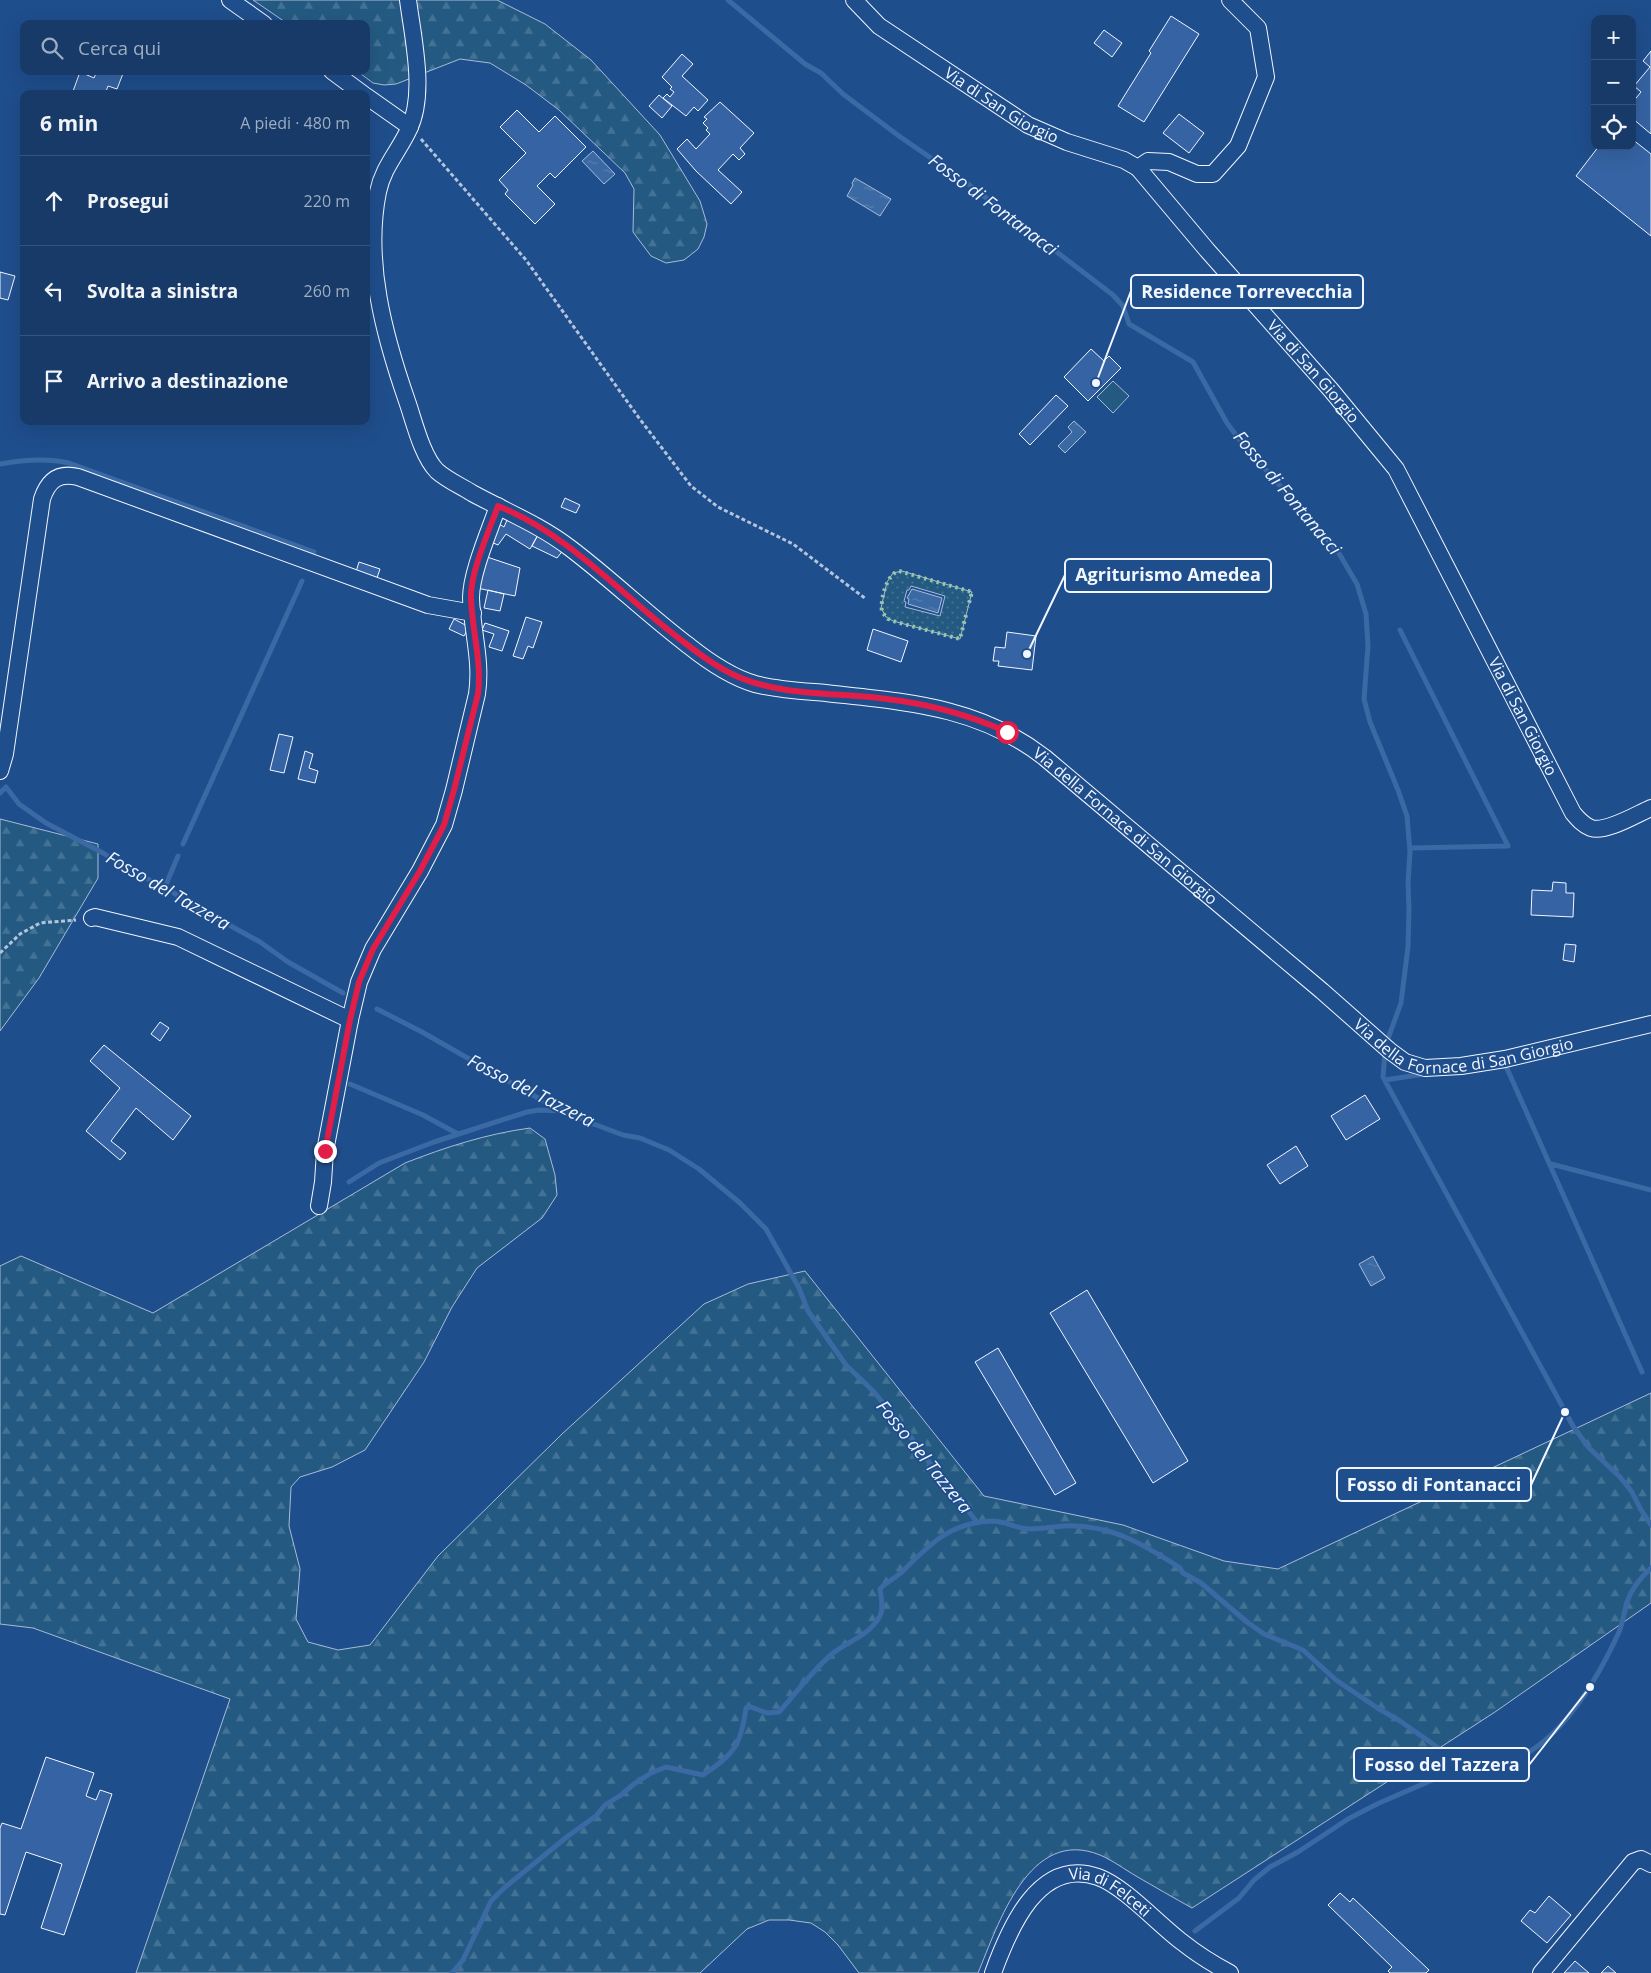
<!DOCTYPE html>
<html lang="it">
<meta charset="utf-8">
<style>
:root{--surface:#173a69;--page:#20416f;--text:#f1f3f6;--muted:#9eadc0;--line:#36547d}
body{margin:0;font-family:"Open Sans",sans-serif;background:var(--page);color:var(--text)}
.controls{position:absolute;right:15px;top:15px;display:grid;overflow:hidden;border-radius:10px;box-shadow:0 5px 20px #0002}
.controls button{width:45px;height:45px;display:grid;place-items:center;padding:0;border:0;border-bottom:1px solid var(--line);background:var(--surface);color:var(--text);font:25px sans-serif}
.stop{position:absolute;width:15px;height:15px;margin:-11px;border:4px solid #e11d48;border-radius:50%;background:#fff}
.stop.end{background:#e11d48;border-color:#fff;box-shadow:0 1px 5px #0008}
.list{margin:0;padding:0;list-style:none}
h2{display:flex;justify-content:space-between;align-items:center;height:65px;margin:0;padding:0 20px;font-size:21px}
h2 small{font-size:16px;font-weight:400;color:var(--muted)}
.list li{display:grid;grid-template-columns:32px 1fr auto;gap:15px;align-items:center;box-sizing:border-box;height:90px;padding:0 20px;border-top:1px solid var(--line)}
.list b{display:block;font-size:19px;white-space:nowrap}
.list em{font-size:16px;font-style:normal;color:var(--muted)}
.icon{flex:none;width:28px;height:28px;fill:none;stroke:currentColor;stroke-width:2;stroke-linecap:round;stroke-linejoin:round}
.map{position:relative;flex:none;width:1651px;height:1973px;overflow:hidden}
.search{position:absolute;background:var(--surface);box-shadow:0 5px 20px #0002;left:20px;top:20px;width:350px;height:55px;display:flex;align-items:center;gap:12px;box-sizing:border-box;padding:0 18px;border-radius:10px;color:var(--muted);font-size:19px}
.panel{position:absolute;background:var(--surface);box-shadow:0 5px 20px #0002;left:20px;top:90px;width:350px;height:335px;border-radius:10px}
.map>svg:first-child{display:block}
</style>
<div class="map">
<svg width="1651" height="1973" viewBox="0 0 1651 1973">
<defs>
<pattern id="grass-dots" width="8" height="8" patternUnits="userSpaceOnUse" patternTransform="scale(1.25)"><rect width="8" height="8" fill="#245a82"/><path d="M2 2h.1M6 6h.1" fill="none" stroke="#447295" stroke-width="1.8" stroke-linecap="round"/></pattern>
<pattern id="forest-firs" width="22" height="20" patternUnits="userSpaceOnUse" patternTransform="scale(1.25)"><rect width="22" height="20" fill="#245a82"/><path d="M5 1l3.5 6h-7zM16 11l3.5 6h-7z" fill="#447295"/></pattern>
<pattern id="water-ripples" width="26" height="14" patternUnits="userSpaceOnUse" patternTransform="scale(1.25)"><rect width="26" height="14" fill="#3b69a3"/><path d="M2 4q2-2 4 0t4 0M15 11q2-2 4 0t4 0" fill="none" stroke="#587fb1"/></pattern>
</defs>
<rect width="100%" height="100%" fill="#1f4e8c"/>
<path fill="url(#grass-dots)" stroke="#a8bbd7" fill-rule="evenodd" d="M902 571 972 592 960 639 893 621 886 617 881 608 887 582 893 573ZM911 586 945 596 940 616 905 607 906 602 904 601 907 590H909Z"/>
<path fill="url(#forest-firs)" stroke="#a8bbd7" d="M253 0H497L545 24 591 60 660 135 700 201 707 224 704 237 698 249 684 260 666 263 651 256 633 232 634 189 625 173 559 110 526 85 490 63 460 59 396 84 384 85 373 83 357 71H366V24H288Z
M0 819 98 844V878L39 978 0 1031Z
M530 1128 545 1139 555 1175 557 1195 542 1218 477 1268 452 1307 424 1362 365 1450 332 1467 300 1477 291 1487 289 1526 300 1569 296 1619 308 1642 338 1650 370 1645 438 1556 562 1434 704 1304 748 1284 805 1271 984 1496 1123 1525 1224 1561 1278 1569 1651 1393V1603L1495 1712 1192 1908C1174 1898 1155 1887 1136 1876 1124 1869 1112 1860 1100 1855 1029 1826 998 1925 978 1973H859L838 1945 825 1932 811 1923 789 1920H769L747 1929 700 1973H136L230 1699 33 1628 0 1624V1266L21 1256 153 1313 405 1163C446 1147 486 1134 530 1128Z"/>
<path fill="#245a82" stroke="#a8bbd7" d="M1113 381 1129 396 1113 413 1097 397Z"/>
<path fill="url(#water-ripples)" stroke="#a8bbd7" d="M593 151 615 174 604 184 582 161Z
M855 178 891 199 880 216 847 196 853 185 852 183Z
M1074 421 1086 432 1065 453 1058 446 1072 432 1068 427Z
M912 589 942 598 938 613 908 604 909 599 907 598Z
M1373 1256 1385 1278 1371 1286 1359 1264Z"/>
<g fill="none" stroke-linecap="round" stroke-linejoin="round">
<path stroke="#3b69a3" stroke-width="5" d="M728 0 805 64 821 73 843 94 899 136 964 181 1113 295 1123 306 1129 324 1193 362 1227 423 1242 443 1337 550 1357 584 1366 614 1368 646 1364 699 1370 722 1398 790 1407 816 1410 852 1408 883 1409 909 1408 947 1401 1003 1386 1044
M0 464C22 460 46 458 69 463L314 552
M1400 630 1508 846 1410 848
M0 793 6 787 19 804 46 823 103 853 132 872 167 888 197 910 222 921 260 942 288 962 343 993
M183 844 302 581
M165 887 178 856
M377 1009 422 1032 545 1102 591 1123 623 1135 640 1138 669 1150 699 1169 740 1203 766 1229 799 1288 808 1311 846 1365 874 1392 910 1436 928 1461 977 1522
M1385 1052 1383 1077 1573 1426 1589 1448 1620 1477 1632 1492 1640 1508 1651 1525
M1504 1064H1505L1642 1372
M1385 1080 1424 1074
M350 1084 423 1115 458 1134
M1551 1164 1651 1190
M349 1182 379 1163 434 1142 527 1112 539 1110 563 1111
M1195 1931 1239 1898 1254 1880 1270 1867 1298 1852 1348 1819 1377 1804 1446 1774 1467 1768
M452 1973 463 1960 491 1901 504 1888 568 1836 596 1816 605 1805 621 1795 634 1784 651 1773 666 1767 703 1775C734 1754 741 1746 746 1708L751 1707 767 1713 779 1712C796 1693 812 1671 832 1654 849 1640 868 1637 880 1616 884 1608 881 1598 880 1589 886 1582 896 1578 903 1571 931 1543 951 1522 993 1521 1005 1521 1017 1529 1030 1529 1041 1529 1052 1527 1064 1526 1110 1524 1141 1543 1179 1567L1183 1573 1201 1583 1247 1622 1264 1634 1303 1650 1336 1680 1379 1709 1400 1721 1467 1768C1543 1774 1592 1691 1619 1632 1623 1622 1624 1612 1627 1602 1631 1590 1641 1577 1651 1568"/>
</g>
<path fill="#3563a3" stroke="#f2f6ff" d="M1171 16 1199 34 1144 122 1118 106 1151 53 1149 51Z
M1104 30 1122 43 1112 57 1094 43Z
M1651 51V134L1632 118V103L1641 92 1634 86 1650 67 1643 61Z
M682 54 693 64 682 76 708 100 698 111 694 107 686 116 663 98 667 94 670 97 674 92 670 89 672 87 662 77Z
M97 71H124L117 89 108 86 105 94H72L80 72 94 78Z
M659 95 672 106 662 118 649 106Z
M720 102 754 133 740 148 745 154 739 160 733 154 718 170 742 192 731 204 696 171 677 149 687 139 696 149 710 134 706 130 708 128 703 123 707 119 704 117Z
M517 110 539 132 555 116 586 147 555 178 550 173 537 186 555 204 535 224 505 194 508 190 499 180 526 153 500 127Z
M1179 114 1204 133 1189 153 1163 133Z
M1632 139 1651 154V236L1576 176 1599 146H1632Z
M0 272 15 276 8 300 0 298Z
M1091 349 1104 361 1109 356 1121 368 1088 401 1064 377Z
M1056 395 1068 406 1030 445 1019 434Z
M565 498 580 505 576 513 561 507Z
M507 520 524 523 539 533 530 549 506 534 498 545 491 542 499 524 504 527Z
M539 533 564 549 557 558 532 546Z
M484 556 520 568 515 596 477 588Z
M359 562 380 569 376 581 355 575Z
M488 590 504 594 500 611 484 608Z
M526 617 542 622 533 648 528 646 523 659 513 656Z
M454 619 469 627 464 636 449 629Z
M485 623 509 631 502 651 489 647 494 634 482 630Z
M873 629 908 641 901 662 867 650Z
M1007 632 1036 636 1032 670 998 666 999 661H993L995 647 1005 648Z
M279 734 293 737 284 773 270 770Z
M305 751 313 754 309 768 318 771 315 783 298 779Z
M1553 882 1566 883V893H1574L1573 917 1531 915 1532 890 1552 891Z
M1565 944 1576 945 1574 962 1563 960Z
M160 1022 169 1028 160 1041 151 1034Z
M104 1045 191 1116 173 1140 136 1108 111 1141 126 1153 120 1160 86 1131 120 1088 90 1061Z
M1365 1095 1380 1119 1346 1140 1331 1116Z
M1296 1146 1308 1166 1280 1184 1267 1165Z
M1087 1290 1188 1461 1153 1483 1050 1313Z
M998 1348 1076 1483 1055 1495 975 1362Z
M46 1757 94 1773 86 1796 96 1800 100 1790 112 1794 64 1935 41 1928 62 1864 26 1852 5 1915 0 1914V1828L2 1823 21 1829Z
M1340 1893 1350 1902 1353 1898 1429 1970 1426 1973H1390L1388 1971 1392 1967 1328 1905Z
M1549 1896 1571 1915 1547 1943 1521 1921 1530 1910 1535 1913Z
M1575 1961 1589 1973H1564Z
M1608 1966 1616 1973H1601Z"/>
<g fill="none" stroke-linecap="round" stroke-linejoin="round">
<g stroke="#f2f6ff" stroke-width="18">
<g id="street">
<path d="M230 0 264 24"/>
<path id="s1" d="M408 0C413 38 426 94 409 129 399 151 383 167 378 192 364 261 384 335 407 401 414 421 422 456 437 471 447 480 461 486 472 493 505 511 540 525 570 548 611 579 648 615 689 646 709 662 731 677 755 684 778 690 802 691 826 693 906 702 978 706 1044 757L1322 991 1390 1051 1405 1062 1425 1068 1461 1066 1505 1059 1651 1024"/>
<path id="s2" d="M854 0 879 26 1028 125 1067 142 1124 160 1138 168 1207 250 1331 390 1396 469 1573 813C1578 819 1583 825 1591 828 1606 833 1637 814 1651 808"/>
<path d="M332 71 363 94"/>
<path d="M366 96 410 127"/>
<path d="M1138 168 1148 161 1169 162 1197 174H1213L1238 146 1266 77 1258 28 1230 0"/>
<path d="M0 771 5 754 42 499C48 481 58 472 78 477L428 605 473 613"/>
<path d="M92 918 95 917 178 937 350 1020"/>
<path d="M319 1206 323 1182 325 1151 350 1020 359 982 373 949 420 871 444 825 454 790 477 694C482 661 472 631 471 598 471 573 489 532 498 506"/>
<path id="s3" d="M993 1973C1009 1929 1039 1856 1098 1877 1124 1886 1159 1925 1182 1942 1197 1954 1213 1964 1230 1973"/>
<path d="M1541 1973 1633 1862 1641 1859 1651 1864"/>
</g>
</g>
<path stroke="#b3c4dc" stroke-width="3" stroke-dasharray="4 2.5" stroke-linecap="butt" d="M421 139 526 260 639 418 691 486 718 507 793 544 866 599
M0 953 20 934 40 923 76 920"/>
<use href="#street" stroke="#1f4e8c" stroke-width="16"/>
<path stroke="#97c8a6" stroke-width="4" stroke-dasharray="2.5 4" stroke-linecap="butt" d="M966 615 960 639 896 622 888 619 882 612C880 601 886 574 899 571L972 592 968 607"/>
</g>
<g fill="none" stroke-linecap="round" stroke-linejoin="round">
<path stroke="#e11d48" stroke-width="6" d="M325 1151 350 1020 359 982 373 949 420 871 444 825 454 790 478 694C482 661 472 631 471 598 470 573 489 531 498 506 570 535 620 594 681 640 698 653 715 666 734 675 781 697 837 692 887 699 929 704 969 715 1007 732"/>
</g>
<g text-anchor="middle" stroke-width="4" stroke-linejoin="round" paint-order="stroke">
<g font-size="16" fill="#f2f6ff" stroke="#1f4e8c">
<text dy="6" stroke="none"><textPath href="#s2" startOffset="182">Via di San Giorgio</textPath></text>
<text dy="6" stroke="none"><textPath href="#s2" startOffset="602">Via di San Giorgio</textPath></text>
<text dy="6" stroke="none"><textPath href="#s2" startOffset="1008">Via di San Giorgio</textPath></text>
<text dy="6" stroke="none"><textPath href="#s1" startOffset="1285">Via della Fornace di San Giorgio</textPath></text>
<text dy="6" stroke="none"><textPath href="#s1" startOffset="1705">Via della Fornace di San Giorgio</textPath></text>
<text dy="6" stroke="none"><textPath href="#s3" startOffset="176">Via di Felceti</textPath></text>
</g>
<g font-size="18" font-style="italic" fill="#f2f6ff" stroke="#1f4e8c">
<text transform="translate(993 205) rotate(37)" y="6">Fosso di Fontanacci</text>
<text transform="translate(1287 493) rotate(50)" y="6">Fosso di Fontanacci</text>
<text transform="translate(168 891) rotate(30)" y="6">Fosso del Tazzera</text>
<text transform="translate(531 1091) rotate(27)" y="6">Fosso del Tazzera</text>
<text transform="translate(924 1457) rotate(51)" y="6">Fosso del Tazzera</text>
</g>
</g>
<path fill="none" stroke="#f2f6ff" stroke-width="2" d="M1096 383L1131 291M1027 654L1065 575M1565 1412L1531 1485M1590 1687L1529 1765"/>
<g fill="#f2f6ff" stroke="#1f4e8c" stroke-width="2">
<circle cx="1096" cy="383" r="5"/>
<circle cx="1027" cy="654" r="5"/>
<circle cx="1565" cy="1412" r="5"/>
<circle cx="1590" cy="1687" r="5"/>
</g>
<g fill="#1f4e8c" stroke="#f2f6ff" stroke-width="2">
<rect x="1131" y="275" width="232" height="33" rx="5"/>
<rect x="1065" y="559" width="206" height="33" rx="5"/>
<rect x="1337" y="1468" width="194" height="33" rx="5"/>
<rect x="1354" y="1748" width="175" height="33" rx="5"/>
</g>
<g font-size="18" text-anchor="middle" font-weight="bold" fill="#f2f6ff">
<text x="1247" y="298">Residence Torrevecchia</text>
<text x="1168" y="581">Agriturismo Amedea</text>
<text x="1434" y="1491">Fosso di Fontanacci</text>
<text x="1442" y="1771">Fosso del Tazzera</text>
</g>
</svg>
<div class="controls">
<button>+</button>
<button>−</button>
<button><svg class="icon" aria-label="locate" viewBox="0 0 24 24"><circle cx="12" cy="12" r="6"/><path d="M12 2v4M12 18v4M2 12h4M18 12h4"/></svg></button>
</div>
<div class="stop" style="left:1007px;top:732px"></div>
<div class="stop end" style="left:325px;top:1151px"></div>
<div class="search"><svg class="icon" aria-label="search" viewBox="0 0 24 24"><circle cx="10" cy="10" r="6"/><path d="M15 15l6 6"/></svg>Cerca qui</div>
<section class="panel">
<h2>6 min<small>A piedi · 480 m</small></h2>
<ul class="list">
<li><svg class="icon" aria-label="ahead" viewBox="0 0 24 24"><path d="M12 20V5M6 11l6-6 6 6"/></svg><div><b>Prosegui</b></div><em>220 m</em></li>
<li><svg class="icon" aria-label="left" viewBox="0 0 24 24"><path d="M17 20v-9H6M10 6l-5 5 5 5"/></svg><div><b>Svolta a sinistra</b></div><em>260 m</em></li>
<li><svg class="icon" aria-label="arrive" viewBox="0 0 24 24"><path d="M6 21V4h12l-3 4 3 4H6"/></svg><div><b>Arrivo a destinazione</b></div></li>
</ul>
</section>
</div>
